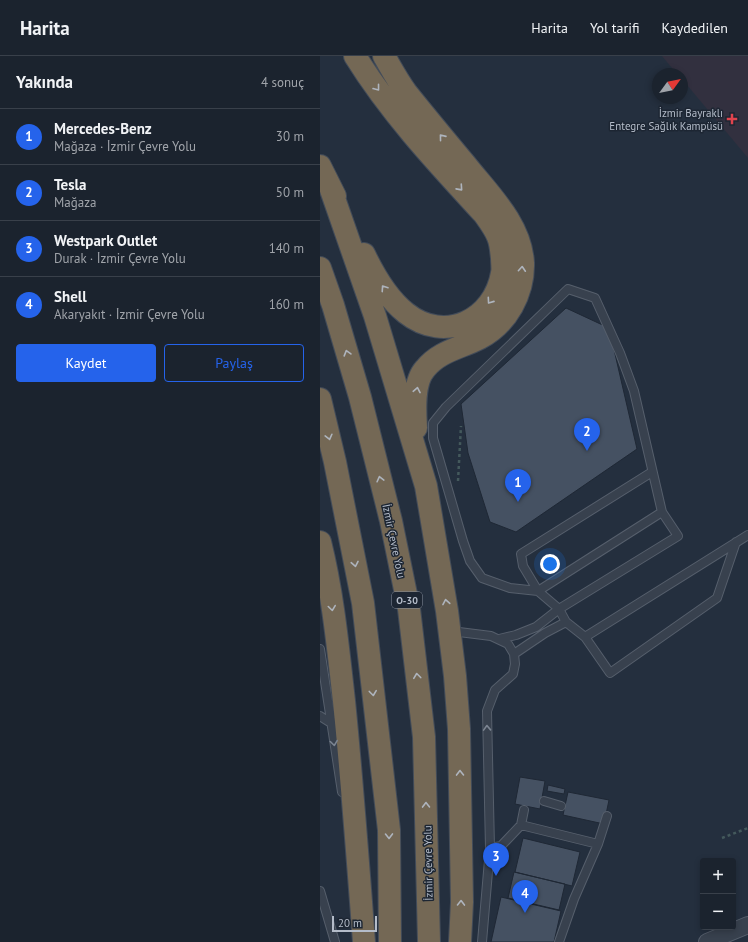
<!DOCTYPE html>
<html lang="tr">
<meta charset="utf-8">
<style>
:root{--surface:#1b232e;--page:#242b36;--text:#f1f3f6;--muted:#a0a4aa;--line:#39404a;--accent:#2563eb}
body{margin:0;font-family:"PT Sans",sans-serif;background:var(--page);color:var(--text)}
.controls{position:absolute;right:12px;bottom:12px;display:grid;overflow:hidden;border-radius:4px;box-shadow:0 2px 6px #0003}
.controls button{width:36px;height:36px;display:grid;place-items:center;padding:0;border:0;border-bottom:1px solid var(--line);background:var(--surface);color:var(--text);font:20px sans-serif}
.compass{position:absolute;left:332px;top:12px;width:36px;height:36px;border-radius:50%;background:var(--surface);box-shadow:0 2px 6px #0003;rotate:57deg}
.scale{position:absolute;left:12px;bottom:10px;width:45px;box-sizing:border-box;padding-left:4px;border:2px solid #b4bcc9;border-top:0;font-size:11px;line-height:14px;white-space:nowrap;color:#b4bcc9;-webkit-text-stroke:3px #1d2633;paint-order:stroke}
.you{position:absolute;left:230px;top:508px;width:14px;height:14px;margin:-10px;border:3px solid #fff;border-radius:50%;background:#1a73e8;box-shadow:0 0 0 6px #1a73e833}
.badge{display:grid;place-items:center;width:26px;height:26px;border-radius:50%;background:var(--accent);color:#fff;font-size:13px;font-weight:700}
.pin{position:absolute;translate:-50% -33px;filter:drop-shadow(0 1px 2px #0008)}
.pin::after{content:'';position:absolute;top:21px;width:14px;height:12px;background:inherit;clip-path:polygon(0 0,100% 0,50% 100%)}
.list{margin:0;padding:0;list-style:none}
h2{display:flex;justify-content:space-between;align-items:center;height:52px;margin:0;padding:0 16px;font-size:17px}
h2 small{font-size:13px;font-weight:400;color:var(--muted)}
.list li{display:grid;grid-template-columns:26px 1fr auto;gap:12px;align-items:center;box-sizing:border-box;height:56px;padding:0 16px;border-top:1px solid var(--line)}
.list b{display:block;font-size:15px;white-space:nowrap}
.list p{margin:0;font-size:13px;white-space:nowrap;color:var(--muted)}
.list em{font-size:13px;font-style:normal;color:var(--muted)}
.actions{display:flex;gap:8px;padding:12px 16px}
.actions a{flex:1;padding:9px 0;border:1px solid var(--accent);border-radius:4px;text-align:center;font-size:14px;color:var(--accent)}
.actions .main{background:var(--accent);color:#fff}
.map{position:relative;flex:none;width:428px;height:886px;overflow:hidden}
header{display:flex;align-items:center;gap:24px;box-sizing:border-box;height:56px;padding:0 20px;background:var(--surface);border-bottom:1px solid var(--line)}
header strong{font-size:19px}
nav{display:flex;gap:22px;margin-inline-start:auto;font-size:14px}
main{display:flex}
aside{flex:1;background:var(--surface)}
.map>svg:first-child{display:block}
</style>
<header>
<strong>Harita</strong>
<nav><a>Harita</a><a>Yol tarifi</a><a>Kaydedilen</a></nav>
</header>
<main>
<aside>
<h2>Yakında<small>4 sonuç</small></h2>
<ul class="list">
<li><span class="badge">1</span><div><b>Mercedes-Benz</b><p>Mağaza · İzmir Çevre Yolu</p></div><em>30 m</em></li>
<li><span class="badge">2</span><div><b>Tesla</b><p>Mağaza</p></div><em>50 m</em></li>
<li><span class="badge">3</span><div><b>Westpark Outlet</b><p>Durak · İzmir Çevre Yolu</p></div><em>140 m</em></li>
<li><span class="badge">4</span><div><b>Shell</b><p>Akaryakıt · İzmir Çevre Yolu</p></div><em>160 m</em></li>
</ul>
<div class="actions"><a class="main">Kaydet</a><a>Paylaş</a></div>
</aside>
<div class="map">
<svg width="428" height="886" viewBox="0 0 428 886">
<rect width="100%" height="100%" fill="#242f3e"/>
<path fill="#32303f" d="M342 0H428V102L362 23V18H357Z"/>
<path fill="#455162" stroke="#1f2835" d="M246 252 289 272 317 393 196 476 170 466 148 397 141 348Z
M200 721 225 725 220 753 195 748Z
M228 729 245 733 244 738 227 735Z
M248 736 289 744 284 768 243 759Z
M203 782 260 796 252 830 195 816Z
M194 816 245 828 239 854 188 842Z
M181 841 241 855 234 886H171Z"/>
<g fill="none" stroke-linecap="round" stroke-linejoin="round">
<g stroke="#565f6c" stroke-width="10">
<path id="lane" d="M332 416 201 498 203 510 218 535 342 456
M131 575 171 580 188 588 194 598 195 608 193 618 175 634 167 655 170 792 162 886
M265 581 428 479
M179 583 196 579 216 571 239 553 358 480 342 456 314 335 300 297 275 242 248 233 126 351 113 367V382L143 485 150 505 162 522 190 532 218 535 239 553 246 566 265 581 290 617 397 542 416 486
M0 593 22 736
M194 598 225 577 246 566
M0 660 11 667
M224 745 241 750
M201 769 204 754
M278 788 287 760
M170 792 181 790 201 769 278 788 254 843 239 886
M0 835 15 886"/>
</g>
<g stroke="#565f6c" stroke-width="18">
<path id="street" d="M387 886 428 869"/>
</g>
<g stroke="#434c59" stroke-width="24">
<path id="highway" d="M35 0C71 58 118 108 164 158 169 165 175 173 178 181 181 188 181 195 182 202 182 207 183 213 182 217 174 264 125 288 86 257 67 242 54 219 44 198
M64 0C71 12 78 25 86 36 106 61 126 85 146 109 169 138 201 168 203 207 204 237 187 268 160 282 141 292 119 295 105 313 93 326 95 355 96 372
M0 110 15 140
M9 128 55 260 106 430 127 555 135 620 139 673 142 846 140 886
M0 212 13 249 40 341 71 465 89 553 104 681 109 886
M0 343 15 406 43 547 69 774 70 886
M0 486C13 538 18 592 24 645 32 725 38 805 44 886"/>
</g>
<path stroke="#44595c" stroke-width="2.5" stroke-dasharray="3 3" stroke-linecap="butt" d="M138 425 141 370
M402 782 428 772"/>
<use href="#lane" stroke="#38414e" stroke-width="8"/>
<use href="#street" stroke="#38414e" stroke-width="16"/>
<use href="#highway" stroke="#746855" stroke-width="22"/>
</g>
<defs><path id="oneway-chevron" d="M-2-3.5L2.5 0L-2 3.5" fill="none" stroke-width="1.6" stroke-linecap="round" stroke-linejoin="round"/></defs>
<g stroke="#aeb4bd">
<use href="#oneway-chevron" transform="translate(57 32) rotate(52)"/>
<use href="#oneway-chevron" transform="translate(122 81) rotate(-129)"/>
<use href="#oneway-chevron" transform="translate(140 132) rotate(48)"/>
<use href="#oneway-chevron" transform="translate(202 213) rotate(-86)"/>
<use href="#oneway-chevron" transform="translate(64 232) rotate(-124)"/>
<use href="#oneway-chevron" transform="translate(170 245) rotate(125)"/>
<use href="#oneway-chevron" transform="translate(27 297) rotate(-106)"/>
<use href="#oneway-chevron" transform="translate(97 334) rotate(-79)"/>
<use href="#oneway-chevron" transform="translate(9 381) rotate(76)"/>
<use href="#oneway-chevron" transform="translate(60 423) rotate(-104)"/>
<use href="#oneway-chevron" transform="translate(35 508) rotate(79)"/>
<use href="#oneway-chevron" transform="translate(126 546) rotate(-100)"/>
<use href="#oneway-chevron" transform="translate(12 552) rotate(82)"/>
<use href="#oneway-chevron" transform="translate(97 620) rotate(-97)"/>
<use href="#oneway-chevron" transform="translate(53 637) rotate(83)"/>
<use href="#oneway-chevron" transform="translate(140 717) rotate(-91)"/>
<use href="#oneway-chevron" transform="translate(106 749) rotate(-91)"/>
<use href="#oneway-chevron" transform="translate(69 780) rotate(89)"/>
<use href="#oneway-chevron" transform="translate(141 847) rotate(-89)"/>
</g>
<g stroke="#7c8592">
<use href="#oneway-chevron" transform="translate(167 672) rotate(-92)"/>
<use href="#oneway-chevron" transform="translate(14 687) rotate(82)"/>
</g>
<path fill="#e0444e" stroke="#1d2633" stroke-width="1.5" d="M410 57h4v4h4v4h-4v4h-4v-4h-4v-4h4z"/>
<g text-anchor="middle" stroke-width="3" stroke-linejoin="round" paint-order="stroke">
<rect fill="#1d2633" stroke="#878f9c" stroke-width="1" x="72" y="536" width="30" height="16" rx="3"/>
<g font-size="10" font-weight="bold" fill="#b4bcc9">
<text x="87" y="548">O-30</text>
</g>
<g font-size="11" fill="#b4bcc9" stroke="#1d2633" text-anchor="end">
<text x="403" y="61">İzmir Bayraklı<tspan x="403" dy="13">Entegre Sağlık Kampüsü</tspan></text>
</g>
<g font-size="11" fill="#b4bcc9" stroke="#1d2633">
<text transform="translate(74 485) rotate(78)" y="4">İzmir Çevre Yolu</text>
<text transform="translate(108 807) rotate(-91)" y="4">İzmir Çevre Yolu</text>
</g>
</g>
</svg>
<div class="controls">
<button>+</button>
<button>−</button>
</div>
<svg class="compass" viewBox="-18 -18 36 36"><path d="M0-13l5 13h-10z" fill="#e53935"/><path d="M0 13l5-13h-10z" fill="#a0a4aa"/></svg>
<div class="scale">20 m</div>
<div class="you"></div>
<div class="pin badge" style="left:198px;top:446px">1</div>
<div class="pin badge" style="left:267px;top:395px">2</div>
<div class="pin badge" style="left:176px;top:820px">3</div>
<div class="pin badge" style="left:205px;top:857px">4</div>
</div>
</main>
